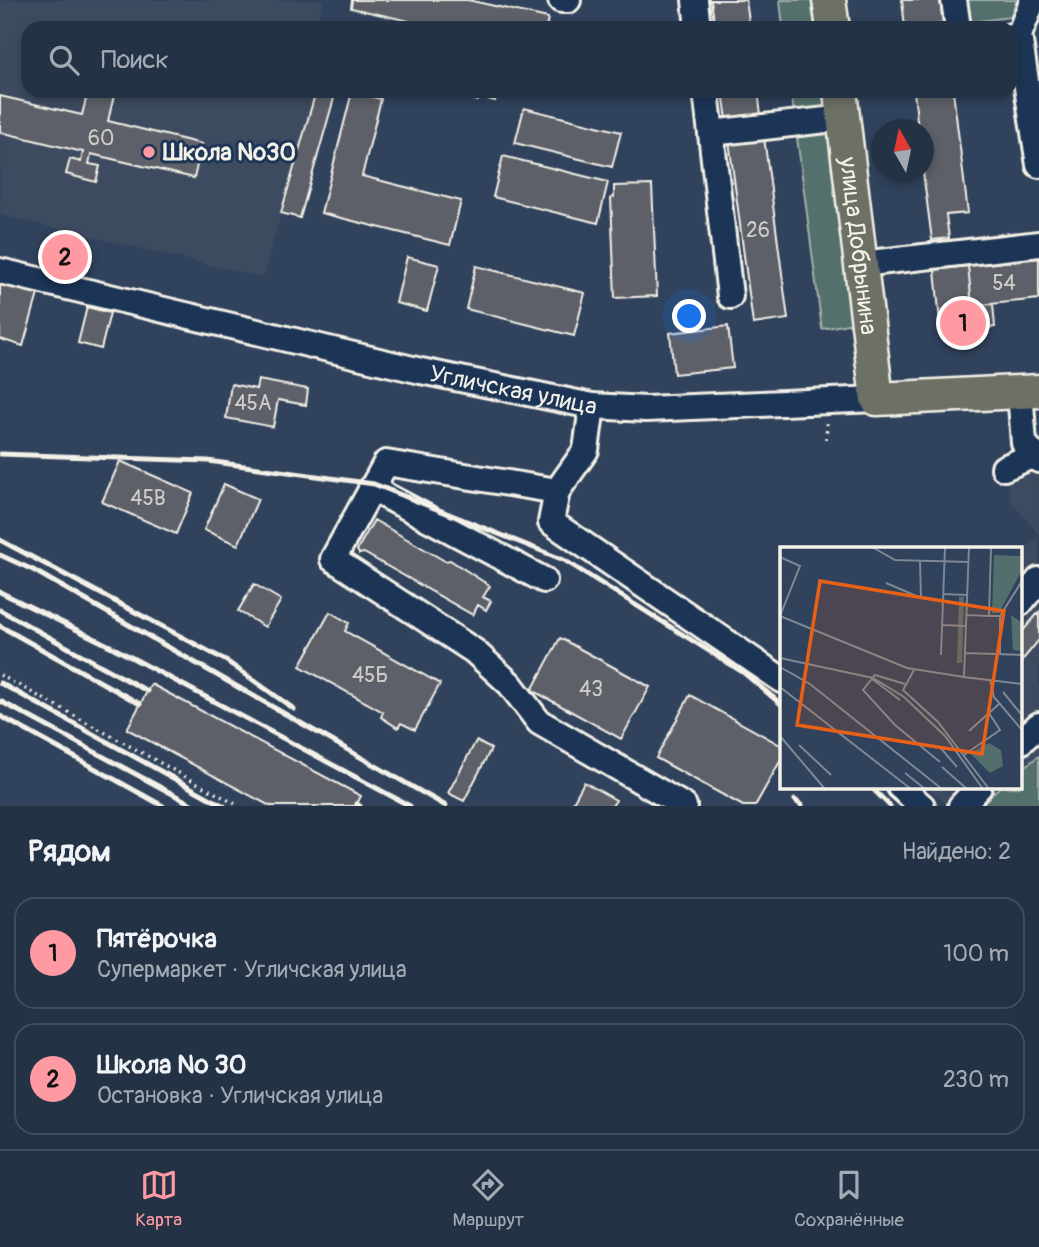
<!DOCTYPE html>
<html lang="ru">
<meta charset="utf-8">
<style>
:root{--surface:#243245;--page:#2c3a4c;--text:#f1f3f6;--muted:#a3aab3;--line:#414d5e;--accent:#ff9aa2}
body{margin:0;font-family:Pangolin,sans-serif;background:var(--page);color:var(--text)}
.compass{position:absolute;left:871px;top:119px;width:63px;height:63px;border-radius:50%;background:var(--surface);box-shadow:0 4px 10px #0003;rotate:351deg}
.you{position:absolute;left:690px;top:317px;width:24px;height:24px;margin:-18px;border:5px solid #fff;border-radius:50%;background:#1a73e8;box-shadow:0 0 0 10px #1a73e833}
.badge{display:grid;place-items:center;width:46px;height:46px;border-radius:50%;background:var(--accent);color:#111;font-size:23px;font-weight:700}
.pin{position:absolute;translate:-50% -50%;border:4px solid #fff;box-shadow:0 2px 7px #0006}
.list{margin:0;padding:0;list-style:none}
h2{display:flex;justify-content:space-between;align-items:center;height:91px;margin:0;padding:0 28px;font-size:30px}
h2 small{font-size:23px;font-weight:400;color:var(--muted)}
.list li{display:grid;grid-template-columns:46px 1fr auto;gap:21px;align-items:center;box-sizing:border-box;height:112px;margin:0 14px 14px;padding:0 14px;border:2px solid var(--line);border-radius:21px}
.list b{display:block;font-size:26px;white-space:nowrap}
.list p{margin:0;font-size:23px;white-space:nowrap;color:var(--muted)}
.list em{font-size:23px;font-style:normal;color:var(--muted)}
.icon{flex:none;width:38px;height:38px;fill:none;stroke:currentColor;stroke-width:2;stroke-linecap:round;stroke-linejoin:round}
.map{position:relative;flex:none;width:1039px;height:806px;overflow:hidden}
.search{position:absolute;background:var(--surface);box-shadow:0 4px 10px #0003;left:21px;right:21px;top:21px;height:77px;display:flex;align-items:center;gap:18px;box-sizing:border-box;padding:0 24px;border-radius:21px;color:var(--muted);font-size:26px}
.sheet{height:343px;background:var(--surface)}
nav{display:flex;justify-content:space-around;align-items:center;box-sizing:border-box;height:98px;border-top:2px solid var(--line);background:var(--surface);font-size:19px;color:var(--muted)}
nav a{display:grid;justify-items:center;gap:4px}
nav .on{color:var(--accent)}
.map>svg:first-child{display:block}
</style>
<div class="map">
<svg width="1039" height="806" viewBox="0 0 1039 806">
<rect width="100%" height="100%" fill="#30425c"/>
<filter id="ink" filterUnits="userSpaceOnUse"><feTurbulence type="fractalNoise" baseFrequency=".0143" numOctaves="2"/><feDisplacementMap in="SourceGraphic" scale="14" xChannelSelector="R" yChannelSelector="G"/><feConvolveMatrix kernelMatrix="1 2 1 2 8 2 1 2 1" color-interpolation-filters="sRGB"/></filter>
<g filter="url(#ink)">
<path fill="#3e4b60" d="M0 0H324L318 20 329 24 330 28H28V91H316L263 278 0 215Z
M1039 448V806H948L929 787H1020V555L1039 535 1011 502 1007 483Z"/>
<path fill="#526f6d" stroke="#a3b0aa" stroke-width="2" d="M780 0H811L815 28H783Z
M968 0H1017L1010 17 971 22Z
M791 91H823L853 323 822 329Z
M1039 756V806H977L1000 787H1020V770Z"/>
<path fill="#5d6068" stroke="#f4f1e8" stroke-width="2" d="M352 0H468L548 18 546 28H440L351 8Z
M711 0H746L750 28H715Z
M902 0H940L943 24 905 28Z
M88 91H115L108 121 202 144 194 178 91 154 89 164 100 166 96 182 66 174 70 159 81 162 83 152 0 132V96L82 115Z
M316 91H336L300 218 281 213Z
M447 91H497L495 101 479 97 478 101Z
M723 91H758L761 115 727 120Z
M914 91H953L968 213 946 215 949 238 932 240 923 172V130H918Z
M352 92 381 99 362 176 461 201 450 245 321 213Z
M524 108 621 132 612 167 515 143Z
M764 137 788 319 753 324 729 141Z
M503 156 608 182 598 223 493 197Z
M652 185 657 296 615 298 611 198 614 197V186Z
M407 257 439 265 427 311 396 303Z
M1039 258V299L972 306 968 266Z
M476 266 585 293 574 336 466 309Z
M968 266 972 306 993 304 995 327 941 333 935 270Z
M0 283 38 294 23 346 0 339Z
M87 307 110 313 101 349 78 343Z
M728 326 733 368 674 374 670 333Z
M258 380 308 389 306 405 278 400 273 427 226 418 231 384 256 389Z
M120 461 193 493 176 534 102 502Z
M224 484 258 499 238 545 204 530Z
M374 520 445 561 450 560 490 586 483 597 491 601 486 610 478 605 473 615 364 553 359 554 357 550Z
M254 584 281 600 265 627 238 611Z
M330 612 349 623 345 631 440 684 415 730 401 723 398 728 381 717 383 712 300 666Z
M1039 612V640L1020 663V634Z
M560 638 650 687 621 739 532 690Z
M151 684 361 796 356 806H270L127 729Z
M690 695 782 746V758L755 806H743L656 758Z
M476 741 491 749 464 801 448 793Z
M584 782 616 800 612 806H571Z"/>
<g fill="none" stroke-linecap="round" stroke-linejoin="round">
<g stroke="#f4f1e8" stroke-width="30">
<g id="minor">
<path d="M561 0H568"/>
<path d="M695 0 698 28"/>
<path d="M954 0 958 28"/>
<path d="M1019 35 1033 0"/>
<path d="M1011 36 1019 35 1039 165"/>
<path d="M706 91 730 296"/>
<path d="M711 133 844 118"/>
<path d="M861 264 1039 244"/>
<path id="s1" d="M0 271 421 371 592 406 646 409 877 399"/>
<path d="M1020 392 1024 443 1039 460"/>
<path d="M592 406 586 450 557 491 551 522 782 680"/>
<path d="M1004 468 1034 455"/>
<path d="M371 488 544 580"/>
<path d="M557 491 386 463 333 559 474 651 510 684 539 722 684 806"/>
<path d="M1020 603 1039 580"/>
<path d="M1020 742 1039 725"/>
<path d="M900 787 922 806"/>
<path d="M961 806 979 787"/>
</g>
</g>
<g stroke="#f4f1e8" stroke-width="37">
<g id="major">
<path d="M829 0 833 28"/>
<path id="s2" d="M840 91 877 399 1039 391"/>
</g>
</g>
<path stroke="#f4f1e8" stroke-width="3.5" stroke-dasharray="2 5" stroke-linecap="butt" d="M826 439 827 423
M0 675 239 806"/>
<use href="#minor" stroke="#1d3557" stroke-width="24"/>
<use href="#major" stroke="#6c7065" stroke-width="32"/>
<path stroke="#f4f1e8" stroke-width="5" d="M0 454 208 461 374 484 564 560 744 673 782 705
M0 540 225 660 294 709
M0 555 33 570 446 806
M0 592 110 646 410 806
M0 610 147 691
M0 626 140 704
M0 683 224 806
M0 701 195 806
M0 716 163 806
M871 787 890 806
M795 800 802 806
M357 804 360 806"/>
</g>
</g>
<circle fill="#ff9aa2" stroke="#1d3557" stroke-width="2.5" cx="149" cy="152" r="7"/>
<g text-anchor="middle" stroke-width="6" stroke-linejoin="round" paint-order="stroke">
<g font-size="21" fill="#cecdc8">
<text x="101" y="145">60</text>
<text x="758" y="237">26</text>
<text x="1004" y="290">54</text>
<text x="253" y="410">45А</text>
<text x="148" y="505">45В</text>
<text x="370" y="682">45Б</text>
<text x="591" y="696">43</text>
</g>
<g font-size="24" font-weight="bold" fill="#f4f1e8" stroke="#1d3557" text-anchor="start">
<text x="163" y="160">Школа №30</text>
</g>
<g font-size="24" fill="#f4f1e8" stroke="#1d3557">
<text dy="8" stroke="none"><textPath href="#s2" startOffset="156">улица Добрынина</textPath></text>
<text dy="8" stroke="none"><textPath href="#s1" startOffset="527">Угличская улица</textPath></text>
</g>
</g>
<g transform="translate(780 547)">
<rect width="242" height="242" fill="#30425c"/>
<path d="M214 8 241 9V25L219 66H212ZM179 50H184L182 116H177ZM231 68 241 75V104L233 103ZM209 196 221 203 223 219 210 226 190 206Z" fill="#526f6d"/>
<path fill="none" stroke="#7e8894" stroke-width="2" d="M92 0 115 13 189 15M189 0 184 130 242 137M0 10 20 19 0 69M106 36 141 51 140 14M163 47 187 48M187 68 209 69 211 0M0 69 127 121 184 130M210 69H220V107M220 69 242 34M162 78 186 79M185 106 242 108M161 108 165 0M0 111 93 131 124 150 165 189 203 242M0 120 30 137 162 242M134 123 123 143 158 175 209 242M92 132 120 153M210 133 214 150 242 183M125 137 95 128 83 143 115 178 160 215M0 140 131 242M223 145 241 167M189 184 219 157M0 189 45 242M19 198 51 228M159 199 177 220M184 208 220 183 209 166M162 220 187 242M125 226 145 242"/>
<path fill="#e96117" fill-opacity="0.15" stroke="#e96117" stroke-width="3.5" d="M40 34 224 64 202 207 17 178Z"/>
<rect width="242" height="242" fill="none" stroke="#f4f1e8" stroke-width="3.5"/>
</g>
</svg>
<svg class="compass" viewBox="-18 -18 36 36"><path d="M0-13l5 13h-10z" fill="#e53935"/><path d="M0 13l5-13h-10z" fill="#a3aab3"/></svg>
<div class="you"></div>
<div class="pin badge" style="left:963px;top:323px">1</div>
<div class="pin badge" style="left:65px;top:257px">2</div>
<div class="search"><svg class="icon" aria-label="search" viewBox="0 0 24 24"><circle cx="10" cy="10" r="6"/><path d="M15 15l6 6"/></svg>Поиск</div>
</div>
<section class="sheet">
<h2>Рядом<small>Найдено: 2</small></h2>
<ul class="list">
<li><span class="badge">1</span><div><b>Пятёрочка</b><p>Супермаркет · Угличская улица</p></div><em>100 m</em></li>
<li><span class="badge">2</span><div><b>Школа № 30</b><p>Остановка · Угличская улица</p></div><em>230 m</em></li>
</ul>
</section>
<nav>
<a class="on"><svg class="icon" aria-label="map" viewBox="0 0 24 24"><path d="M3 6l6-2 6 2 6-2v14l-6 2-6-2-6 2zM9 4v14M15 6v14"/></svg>Карта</a>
<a><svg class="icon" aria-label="directions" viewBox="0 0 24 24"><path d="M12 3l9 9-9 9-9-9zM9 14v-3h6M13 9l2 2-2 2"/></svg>Маршрут</a>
<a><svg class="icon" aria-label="saved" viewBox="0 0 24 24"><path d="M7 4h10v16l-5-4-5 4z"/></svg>Сохранённые</a>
</nav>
